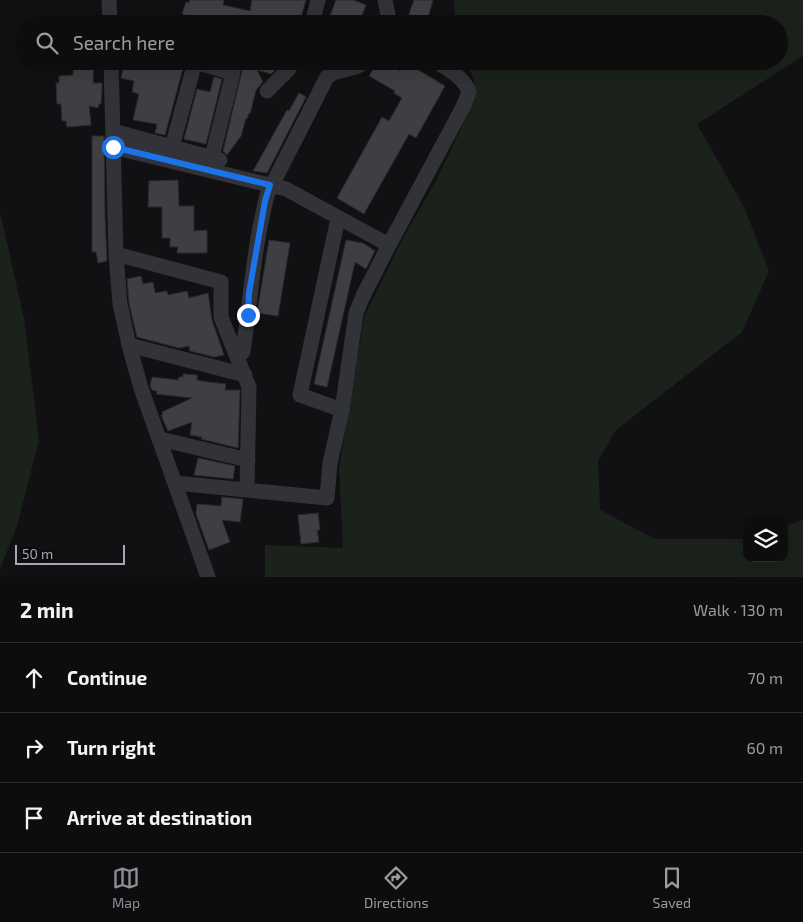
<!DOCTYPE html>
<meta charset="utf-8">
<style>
:root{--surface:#0d0d0e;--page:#161617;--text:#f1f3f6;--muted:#9a9c9e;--line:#2d2d2e;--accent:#8c9099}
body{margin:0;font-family:"Exo 2",sans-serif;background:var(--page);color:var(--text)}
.controls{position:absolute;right:15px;bottom:15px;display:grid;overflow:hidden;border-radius:10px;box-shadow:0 5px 20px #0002}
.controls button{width:45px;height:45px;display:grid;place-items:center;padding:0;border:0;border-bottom:1px solid var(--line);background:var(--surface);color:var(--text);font:25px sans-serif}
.scale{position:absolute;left:15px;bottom:12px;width:110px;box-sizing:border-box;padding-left:5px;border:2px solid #a1a9b4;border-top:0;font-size:14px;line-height:18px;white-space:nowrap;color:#a1a9b4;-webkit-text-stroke:4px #0c0c0d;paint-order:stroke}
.stop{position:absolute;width:15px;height:15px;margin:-11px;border:4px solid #1a73e8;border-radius:50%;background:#fff}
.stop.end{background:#1a73e8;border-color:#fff;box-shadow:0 1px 5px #0008}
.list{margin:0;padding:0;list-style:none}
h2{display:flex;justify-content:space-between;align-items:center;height:65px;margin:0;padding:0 20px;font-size:21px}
h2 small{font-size:16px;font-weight:400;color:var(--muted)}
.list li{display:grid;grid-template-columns:32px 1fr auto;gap:15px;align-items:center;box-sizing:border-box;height:70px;padding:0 20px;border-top:1px solid var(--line)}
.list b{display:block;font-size:19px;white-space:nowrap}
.list em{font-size:16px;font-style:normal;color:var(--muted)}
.icon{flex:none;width:28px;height:28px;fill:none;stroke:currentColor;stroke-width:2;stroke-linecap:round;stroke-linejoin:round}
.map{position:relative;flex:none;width:803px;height:577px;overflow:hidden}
.search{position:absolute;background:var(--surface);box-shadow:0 5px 20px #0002;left:15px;right:15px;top:15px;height:55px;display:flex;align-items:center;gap:12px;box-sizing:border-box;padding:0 18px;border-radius:28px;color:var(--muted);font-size:19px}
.sheet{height:275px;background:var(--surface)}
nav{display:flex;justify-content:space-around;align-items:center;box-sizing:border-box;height:70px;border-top:1px solid var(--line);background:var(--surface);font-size:14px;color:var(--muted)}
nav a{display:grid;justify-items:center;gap:2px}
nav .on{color:var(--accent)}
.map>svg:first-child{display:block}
</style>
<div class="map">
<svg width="803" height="577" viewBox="0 0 803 577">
<rect width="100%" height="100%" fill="#111113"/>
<path fill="#1b221b" d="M454 0H803V56L697 124 744 207 769 271 742 332 616 430 598 461 600 510 655 539H747V558H784V527L803 519V577H265V545L343 548 339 469 364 317 403 238 436 181 473 103 474 79 465 61H779V24H456Z
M0 212 24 318 39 440 17 526 0 569Z"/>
<path fill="#3d3f43" stroke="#2b2b2f" d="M190 0H224L223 5 250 11 252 0H306L299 24H263L252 21V24H183L185 15 182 14 186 2 189 3Z
M336 0H353L366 5 361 18 352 15 351 24H327Z
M414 0H433L426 24H414L409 14Z
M74 61H94L93 83H102V91L101 104H99L98 108 89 106 91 125 67 127 66 121H62L61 104H57L56 83H59V76L73 75Z
M125 61H185L165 135 155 133 157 124 133 120 139 94 132 92 134 81 121 78Z
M226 61H278L277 68 271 74 257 70 263 82 256 90 250 114 249 113 247 119 246 118 241 136 227 155 223 151 242 71 239 66Z
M378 61H383L400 71 405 62 445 86 416 138 409 134 364 214 337 198 382 117 389 121 402 98 394 93 395 91 369 76Z
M214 77 222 79 206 144 184 139 197 89 210 92Z
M299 93 306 97 267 173 253 171 287 110 289 111Z
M92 136H104L105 217 107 261 98 263 96 252H92Z
M178 180 179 206H194V231L207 230V253H177L178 247H170V238H162V207H148L149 181Z
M269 240 290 243 278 316 257 313Z
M346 240 363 243 375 251 366 269 355 262 327 387 314 384Z
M141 276 143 284 153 282 155 293 167 291 168 295 187 291 189 298 208 293 212 320 224 355 214 357 190 351 189 346 179 348 137 337 129 303 127 279Z
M183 374 197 375V380L201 381 226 384 225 390H240L238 448 201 439 202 437 190 435 192 422 168 431 161 415 163 414 162 412 192 398 156 394 157 391 152 390 150 386 152 377 178 380 179 377H183Z
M198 458 235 466 233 479 194 475Z
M222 497 243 499 240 522 222 520 230 542 209 550 196 514 197 504 221 506Z
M318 513 320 530H317L319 542 301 544 298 515Z"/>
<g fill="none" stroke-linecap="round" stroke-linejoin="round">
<path stroke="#323338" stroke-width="15" d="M109 0 110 24
M385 0 388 15 386 24
M312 24 318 0
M111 61 116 254 120 304 129 345 141 388 208 577
M267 91 289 69 293 61
M113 131 220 160
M113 147 286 189 389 245
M172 147 195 62 233 73 212 157
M272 185 327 77C338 68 358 70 365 61
M337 223 300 395 342 410
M116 254 221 282V317L249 387 247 490
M129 345 245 375
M243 352C251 297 254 239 270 185
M160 439 248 460
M175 483 327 498 330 463 342 410 356 313 363 296 389 245 463 107 469 92C464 77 448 70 436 61"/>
</g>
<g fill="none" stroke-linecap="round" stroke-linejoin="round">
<path stroke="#1a73e8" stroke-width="6" d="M113 147 270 185 265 201 249 293 248 315"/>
</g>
</svg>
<div class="controls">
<button><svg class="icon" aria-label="layers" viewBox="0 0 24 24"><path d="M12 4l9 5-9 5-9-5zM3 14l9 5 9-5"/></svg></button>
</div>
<div class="scale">50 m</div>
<div class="stop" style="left:113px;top:147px"></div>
<div class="stop end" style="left:248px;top:315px"></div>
<div class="search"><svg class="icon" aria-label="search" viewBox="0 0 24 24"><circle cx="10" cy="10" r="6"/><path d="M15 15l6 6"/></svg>Search here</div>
</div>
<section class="sheet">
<h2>2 min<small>Walk · 130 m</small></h2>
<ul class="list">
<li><svg class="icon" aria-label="ahead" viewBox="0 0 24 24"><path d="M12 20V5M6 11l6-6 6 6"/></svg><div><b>Continue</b></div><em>70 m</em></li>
<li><svg class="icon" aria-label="right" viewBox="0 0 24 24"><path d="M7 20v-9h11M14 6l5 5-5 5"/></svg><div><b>Turn right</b></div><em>60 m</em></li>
<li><svg class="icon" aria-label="arrive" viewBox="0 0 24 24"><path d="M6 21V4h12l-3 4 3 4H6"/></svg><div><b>Arrive at destination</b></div></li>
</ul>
</section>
<nav>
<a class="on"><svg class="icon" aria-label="map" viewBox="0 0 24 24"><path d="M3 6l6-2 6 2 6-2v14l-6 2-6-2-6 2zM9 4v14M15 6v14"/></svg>Map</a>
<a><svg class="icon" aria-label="directions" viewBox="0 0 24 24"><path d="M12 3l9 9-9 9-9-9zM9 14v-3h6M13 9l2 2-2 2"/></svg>Directions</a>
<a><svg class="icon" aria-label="saved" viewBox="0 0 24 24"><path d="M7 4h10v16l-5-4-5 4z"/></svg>Saved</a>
</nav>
